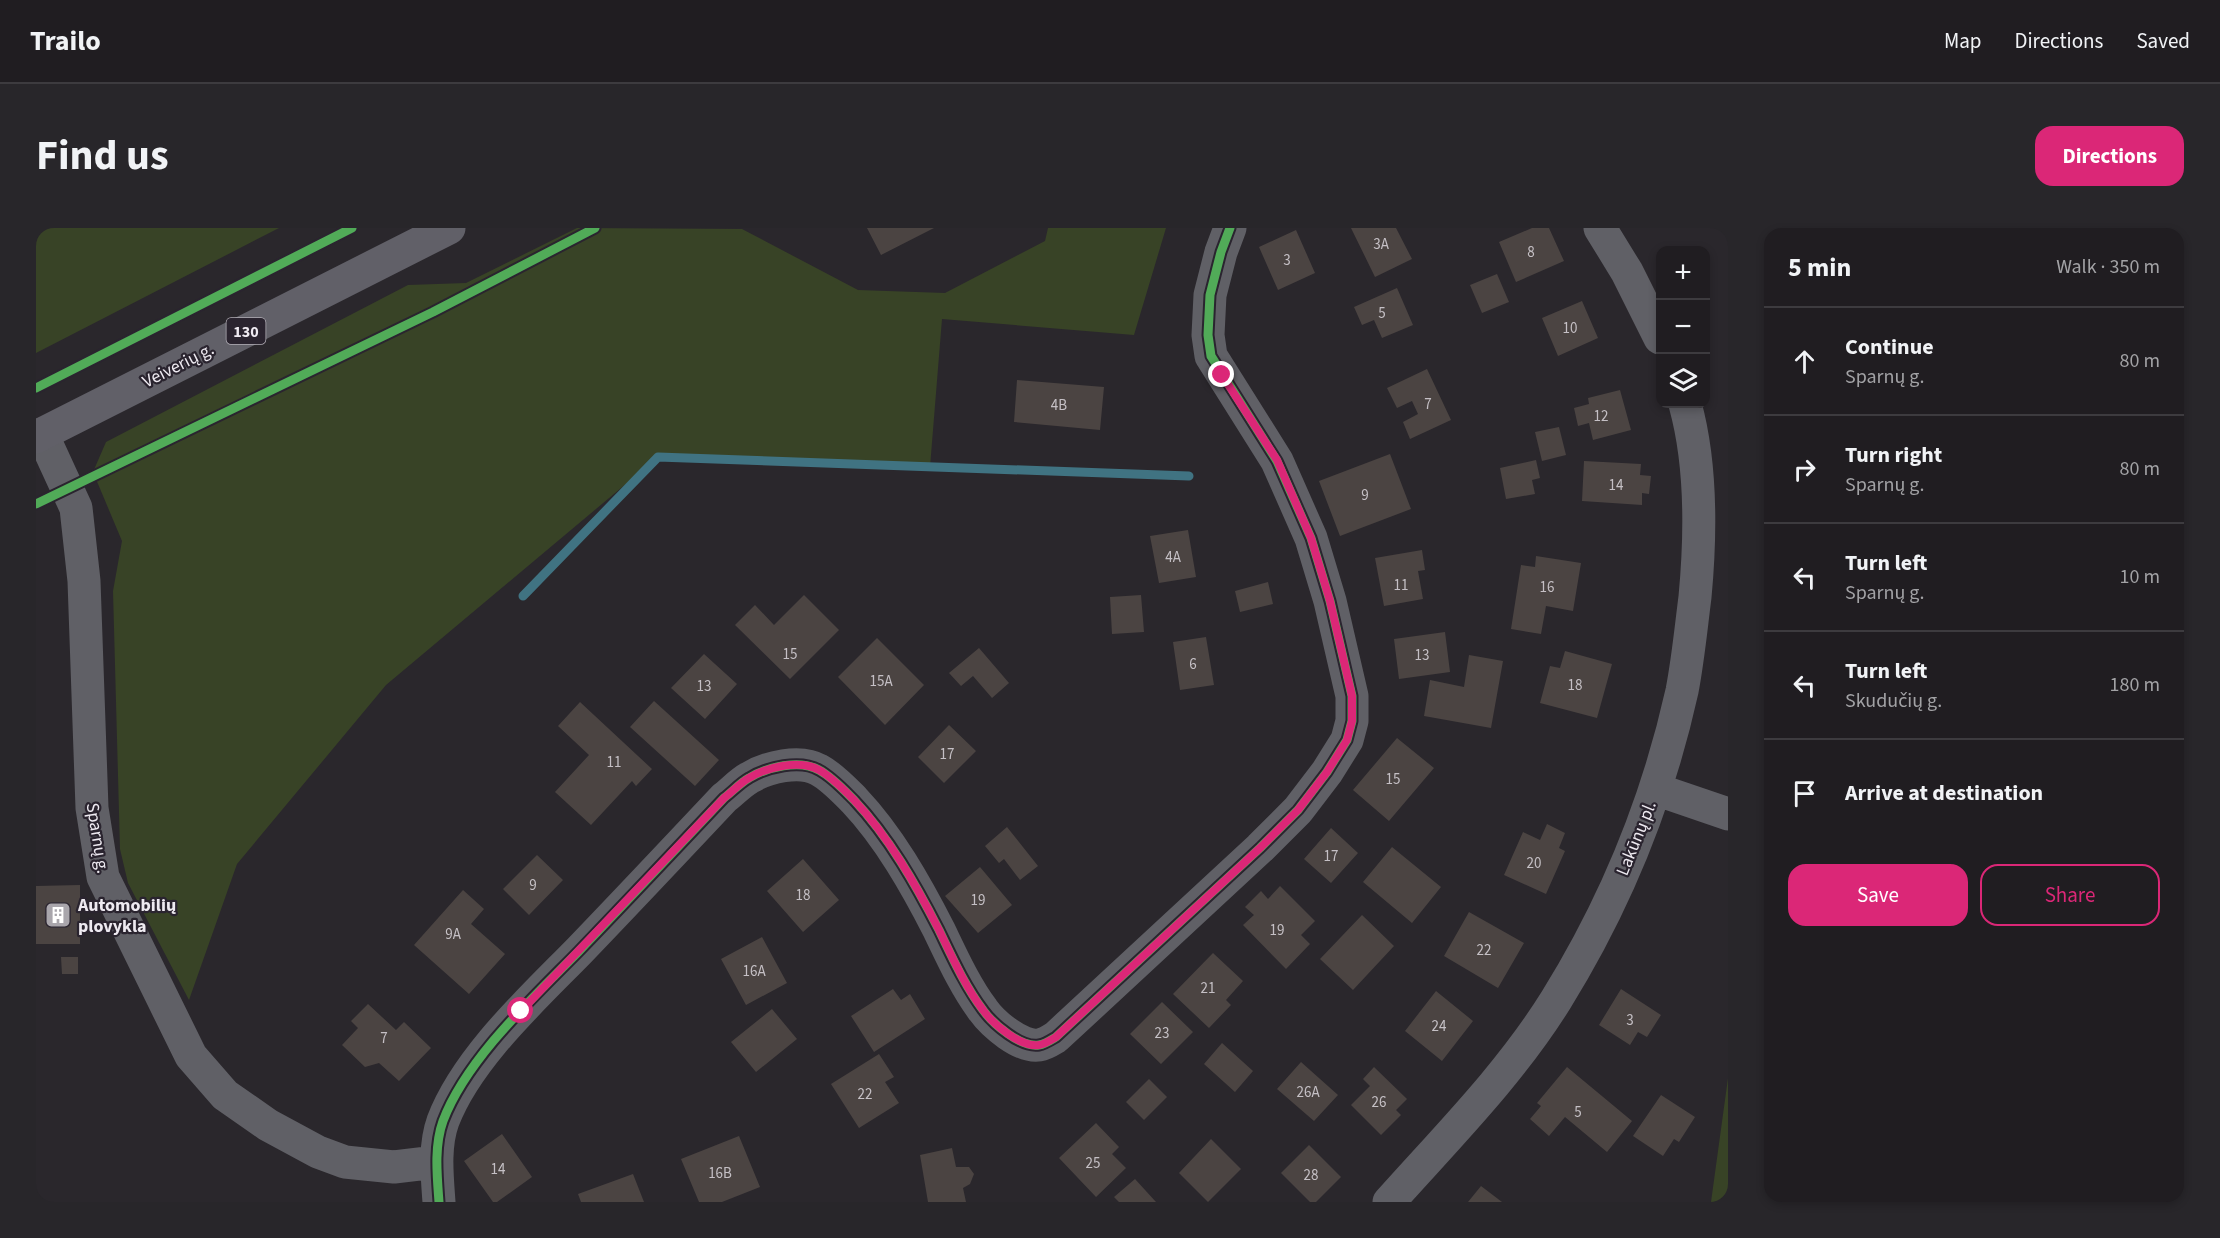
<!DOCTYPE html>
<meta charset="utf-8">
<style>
:root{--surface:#201d21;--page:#28262a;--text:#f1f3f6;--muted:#a2a2a5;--line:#3d3b3f;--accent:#db2777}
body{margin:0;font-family:"Source Sans 3",sans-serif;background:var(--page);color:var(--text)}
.controls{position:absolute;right:18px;top:18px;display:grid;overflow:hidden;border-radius:12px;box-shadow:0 3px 9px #0003}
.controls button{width:54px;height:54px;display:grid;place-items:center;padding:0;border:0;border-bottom:2px solid var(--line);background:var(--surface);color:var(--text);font:30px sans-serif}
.stop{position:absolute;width:18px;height:18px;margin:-14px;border:4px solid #db2777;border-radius:50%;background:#fff}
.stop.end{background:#db2777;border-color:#fff;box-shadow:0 2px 6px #0008}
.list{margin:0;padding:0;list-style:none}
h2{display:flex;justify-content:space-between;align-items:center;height:78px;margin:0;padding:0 24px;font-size:26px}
h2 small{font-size:20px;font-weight:400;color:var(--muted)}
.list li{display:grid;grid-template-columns:39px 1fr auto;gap:18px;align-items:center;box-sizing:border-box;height:108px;padding:0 24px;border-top:2px solid var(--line)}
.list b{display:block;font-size:22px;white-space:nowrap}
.list p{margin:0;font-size:20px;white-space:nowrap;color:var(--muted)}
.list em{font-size:20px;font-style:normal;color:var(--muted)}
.actions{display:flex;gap:12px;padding:18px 24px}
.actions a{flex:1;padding:14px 0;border:2px solid var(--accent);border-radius:18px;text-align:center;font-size:21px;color:var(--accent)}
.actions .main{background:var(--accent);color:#fff}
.icon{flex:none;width:33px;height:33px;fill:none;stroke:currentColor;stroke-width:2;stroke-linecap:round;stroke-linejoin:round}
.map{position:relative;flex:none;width:1692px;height:974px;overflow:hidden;border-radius:18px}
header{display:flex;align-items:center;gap:36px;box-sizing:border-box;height:84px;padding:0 30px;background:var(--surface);border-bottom:2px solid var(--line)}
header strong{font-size:28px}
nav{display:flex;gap:33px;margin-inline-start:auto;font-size:21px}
.intro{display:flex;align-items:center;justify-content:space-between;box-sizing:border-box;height:144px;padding:0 36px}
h1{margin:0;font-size:42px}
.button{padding:15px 27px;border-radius:18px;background:var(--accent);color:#fff;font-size:21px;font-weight:700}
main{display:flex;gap:36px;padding:0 36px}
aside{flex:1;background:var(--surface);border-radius:18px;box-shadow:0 3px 9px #0003}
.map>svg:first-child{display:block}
</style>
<header>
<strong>Trailo</strong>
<nav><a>Map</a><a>Directions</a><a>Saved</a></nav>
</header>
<div class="intro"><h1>Find us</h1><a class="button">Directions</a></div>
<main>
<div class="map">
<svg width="1692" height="974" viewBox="0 0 1692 974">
<rect width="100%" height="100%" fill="#2a272c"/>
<path fill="#384326" d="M0 0H243L0 125Z
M541 0 706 1 822 62 909 65 1009 13 1012 0H1130L1098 107 906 91 894 239 622 229 350 457 201 636 153 772 92 655 84 621 77 363 86 313 57 244 70 214 372 57 430 55Z
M1692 850V974H1675Z"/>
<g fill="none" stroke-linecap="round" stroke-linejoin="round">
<path stroke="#407382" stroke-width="9" d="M487 368 622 229 1153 248"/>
</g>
<path fill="#4b4442" d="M831 0H898L845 27Z
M1315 0H1360L1376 31 1339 49Z
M1496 0H1513L1528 33 1480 54 1463 14Z
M1260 2 1279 45 1242 62 1223 19Z
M1461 46 1473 74 1446 85 1434 57Z
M1361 60 1377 97 1346 110 1338 92 1326 97 1318 79Z
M1546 73 1562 110 1522 128 1506 90Z
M1391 141 1415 192 1374 211 1367 194 1382 186 1376 173 1361 180 1351 160Z
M981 152 1068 159 1064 202 978 194Z
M1584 162 1595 202 1557 212 1553 195 1542 198 1538 180 1553 176 1552 170Z
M1523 199 1530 227 1506 233 1499 204Z
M1354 226 1375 281 1304 308 1283 253Z
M1500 232 1504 250 1496 252 1499 266 1470 271 1464 240Z
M1548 233 1605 236 1604 247 1615 248 1613 266 1606 265V277L1546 273Z
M1152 302 1160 349 1123 355 1114 308Z
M1386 322 1389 342 1382 343 1387 371 1348 378 1339 330Z
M1500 328 1545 335 1537 383 1510 378 1505 406 1475 401 1485 337 1499 339Z
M1232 354 1237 376 1204 384 1199 363Z
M768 367 803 402 754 451 699 397 719 377 738 397Z
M1105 367 1108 404 1076 406 1074 369Z
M1409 404 1414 444 1363 451 1358 411Z
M1170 409 1178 457 1144 462 1137 414Z
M841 410 888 457 849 497 802 449Z
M943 420 973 455 956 470 937 448 925 458 913 445Z
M1529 423 1576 436 1561 490 1504 475 1514 438 1524 440Z
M668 426 701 456 669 491 635 460Z
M1433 427 1467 433 1455 500 1388 488 1394 452 1428 459Z
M618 473 683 532 659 558 594 499Z
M544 474 616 541 600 558 596 553 555 597 519 564 553 527 522 498Z
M913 497 940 523 908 555 882 529Z
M1361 510 1398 540 1353 593 1317 562Z
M1511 596 1529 605 1523 620 1529 623 1510 666 1468 647 1487 604 1504 612Z
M971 599 1002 638 984 652 968 631 963 635 949 618Z
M1295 600 1322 625 1295 655 1268 631Z
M1356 619 1405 659 1376 695 1327 654Z
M501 627 527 652 493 687 467 661Z
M767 631 803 672 767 704 731 663Z
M944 639 976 677 942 705 909 668Z
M44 657V716H0V658Z
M1244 658 1279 693 1265 707 1274 716 1250 741 1207 697 1218 687 1209 679 1225 663 1232 671Z
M427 662 448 681 435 696 469 726 433 766 378 717Z
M1433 684 1488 715 1462 760 1408 728Z
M1326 687 1358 718 1317 762 1284 731Z
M726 709 751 755 710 777 685 731Z
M1177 725 1207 753 1190 772 1195 777 1173 800 1137 766Z
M25 729H42V746H26Z
M857 761 865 772 874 766 889 791 838 824 815 788Z
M1585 761 1625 787 1611 809 1602 804 1594 817 1563 797Z
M1400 763 1437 793 1406 833 1369 803Z
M1126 774 1157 804 1125 836 1094 806Z
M332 776 360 802 368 794 395 820 363 853 343 835 329 839 306 817 322 800 315 793Z
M736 781 761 811 720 844 695 814Z
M1186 815 1217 843 1199 864 1168 836Z
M843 826 858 849 849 854 863 875 823 900 795 856Z
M1265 834 1302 867 1278 893 1241 861Z
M1338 839 1371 871 1360 882 1365 887 1345 907 1315 877 1334 858 1327 851Z
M1531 839 1596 893 1571 924 1529 889 1513 908 1494 891 1505 878 1501 875Z
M1113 851 1131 869 1108 892 1090 874Z
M1625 867 1659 889 1643 914 1638 911 1627 928 1597 908Z
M1060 895 1083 919 1076 926 1090 940 1060 969 1023 930Z
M466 906 496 949 461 974H457L428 933Z
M703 908 724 959 686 974H663L645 931Z
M1175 911 1205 941 1172 974 1143 945Z
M1273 917 1305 949 1280 974H1274L1245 945Z
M916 920 920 939H933L938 946 934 956 927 960 930 974H892L884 927Z
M597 946 608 974H545L542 966Z
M1099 951 1120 974H1083L1078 969Z
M1445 958 1466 974H1432Z"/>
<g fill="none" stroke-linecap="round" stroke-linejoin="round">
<path stroke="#606066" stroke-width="33" d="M1564 0 1591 44 1624 110
M6 206 40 280 48 353 56 580 67 649 155 828 189 867 232 897 282 924 309 934 358 939 400 934
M1619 561 1692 586
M403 974C401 947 398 918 407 893 431 830 497 770 543 723 592 672 640 621 688 570 696 564 704 555 713 550 731 539 764 531 783 542 796 549 808 562 818 572 853 609 880 657 903 702 916 729 929 758 947 782 957 796 985 820 1003 817 1009 816 1015 812 1020 809L1224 620 1262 582 1291 544 1311 512 1316 493V468L1294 373 1275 310 1241 233 1175 128 1172 107 1174 67 1185 24 1194 0
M1353 974C1411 909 1474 846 1520 772 1579 677 1622 571 1646 463 1652 432 1655 400 1659 369 1665 305 1666 237 1649 176"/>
<path stroke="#616068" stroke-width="33" d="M0 209 413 0"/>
<g stroke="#2a242f" stroke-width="13">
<path id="cycleway" d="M0 160 316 0
M0 276 397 84 559 0
M403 974C401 947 398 918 407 893 431 830 497 770 543 723 592 672 640 621 688 570 696 564 704 555 713 550 731 539 764 531 783 542 796 549 808 562 818 572 853 609 880 657 903 702 916 729 929 758 947 782 957 796 985 820 1003 817 1009 816 1015 812 1020 809L1224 620 1262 582 1291 544 1311 512 1316 493V468L1294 373 1275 310 1241 233 1175 128 1172 107 1174 67 1185 24 1194 0"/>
</g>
<use href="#cycleway" stroke="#51ab58" stroke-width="9"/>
</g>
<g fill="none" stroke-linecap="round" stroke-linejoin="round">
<path stroke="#db2777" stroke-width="8" d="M485 783 688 570C696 564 704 555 713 550 731 539 764 531 783 542 796 549 808 562 818 572 853 609 880 657 903 702 916 729 929 758 947 782 957 796 985 820 1003 817 1009 816 1015 812 1020 809L1224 620 1262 582 1291 544 1311 512 1316 493V468L1294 373 1275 310 1241 232 1186 147"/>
</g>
<defs>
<g id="building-square" transform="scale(1.35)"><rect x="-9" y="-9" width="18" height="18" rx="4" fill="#a9a6ac" stroke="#2a242f"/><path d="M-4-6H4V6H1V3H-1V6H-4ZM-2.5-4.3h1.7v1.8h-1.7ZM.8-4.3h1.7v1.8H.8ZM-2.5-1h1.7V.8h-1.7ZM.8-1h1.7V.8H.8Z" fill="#fff"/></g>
</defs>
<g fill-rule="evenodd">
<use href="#building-square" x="22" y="687"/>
</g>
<g text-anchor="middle" stroke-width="4.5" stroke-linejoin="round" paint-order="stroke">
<g font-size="15" fill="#c5c0c5">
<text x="1345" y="21">3A</text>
<text x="1495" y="29">8</text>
<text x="1251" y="37">3</text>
<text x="1346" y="90">5</text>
<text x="1534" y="105">10</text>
<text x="1392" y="181">7</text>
<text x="1023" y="182">4B</text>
<text x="1565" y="193">12</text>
<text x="1580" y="262">14</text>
<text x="1329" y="272">9</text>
<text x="1137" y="334">4A</text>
<text x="1365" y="362">11</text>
<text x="1511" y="364">16</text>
<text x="754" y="431">15</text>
<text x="1386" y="432">13</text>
<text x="1157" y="441">6</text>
<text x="845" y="458">15A</text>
<text x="1539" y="462">18</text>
<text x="668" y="463">13</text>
<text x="911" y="531">17</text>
<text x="578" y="539">11</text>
<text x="1357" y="556">15</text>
<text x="1295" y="633">17</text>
<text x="1498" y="640">20</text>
<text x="497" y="662">9</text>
<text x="767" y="672">18</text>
<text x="942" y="677">19</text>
<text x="1241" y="707">19</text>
<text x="417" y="711">9A</text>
<text x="1448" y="727">22</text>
<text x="718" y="748">16A</text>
<text x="1172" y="765">21</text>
<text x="1594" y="797">3</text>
<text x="1403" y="803">24</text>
<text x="1126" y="810">23</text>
<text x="348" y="815">7</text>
<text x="1272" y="869">26A</text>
<text x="829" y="871">22</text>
<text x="1343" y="879">26</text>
<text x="1542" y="889">5</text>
<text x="1057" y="940">25</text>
<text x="462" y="946">14</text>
<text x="684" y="950">16B</text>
<text x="1275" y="952">28</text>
</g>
<rect fill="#2a242f" stroke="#b3afb7" stroke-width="1.5" x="190.5" y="90" width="39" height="26" rx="4.5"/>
<g font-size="16" font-weight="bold" fill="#eeeaf1">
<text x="210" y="109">130</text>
</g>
<g font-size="18" fill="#eeeaf1" stroke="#2a242f">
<text transform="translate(142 137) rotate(-27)" y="6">Veiverių g.</text>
<text transform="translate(62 610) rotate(81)" y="6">Sparnų g.</text>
<text transform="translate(1600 610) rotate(-68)" y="6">Lakūnų pl.</text>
</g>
<g font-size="18" font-weight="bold" fill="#eeeaf1" stroke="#2a242f" text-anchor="start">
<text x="42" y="683">Automobilių<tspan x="42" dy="21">plovykla</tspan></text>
</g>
</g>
</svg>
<div class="controls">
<button>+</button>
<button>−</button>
<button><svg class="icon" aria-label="layers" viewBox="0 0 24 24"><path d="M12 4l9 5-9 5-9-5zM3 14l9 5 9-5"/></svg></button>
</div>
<div class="stop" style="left:485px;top:783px"></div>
<div class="stop end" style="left:1186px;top:147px"></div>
</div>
<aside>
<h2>5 min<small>Walk · 350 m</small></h2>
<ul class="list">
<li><svg class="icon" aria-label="ahead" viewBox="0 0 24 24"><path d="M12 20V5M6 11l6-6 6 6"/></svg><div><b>Continue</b><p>Sparnų g.</p></div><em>80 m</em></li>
<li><svg class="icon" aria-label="right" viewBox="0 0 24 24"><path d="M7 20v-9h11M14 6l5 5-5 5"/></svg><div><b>Turn right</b><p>Sparnų g.</p></div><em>80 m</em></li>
<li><svg class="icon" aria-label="left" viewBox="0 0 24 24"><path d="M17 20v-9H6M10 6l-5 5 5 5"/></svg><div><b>Turn left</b><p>Sparnų g.</p></div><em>10 m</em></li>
<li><svg class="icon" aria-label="left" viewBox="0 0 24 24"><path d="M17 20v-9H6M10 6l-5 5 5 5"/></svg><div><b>Turn left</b><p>Skudučių g.</p></div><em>180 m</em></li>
<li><svg class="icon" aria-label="arrive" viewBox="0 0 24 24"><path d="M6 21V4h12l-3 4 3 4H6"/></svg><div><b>Arrive at destination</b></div></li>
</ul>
<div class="actions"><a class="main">Save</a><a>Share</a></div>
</aside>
</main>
